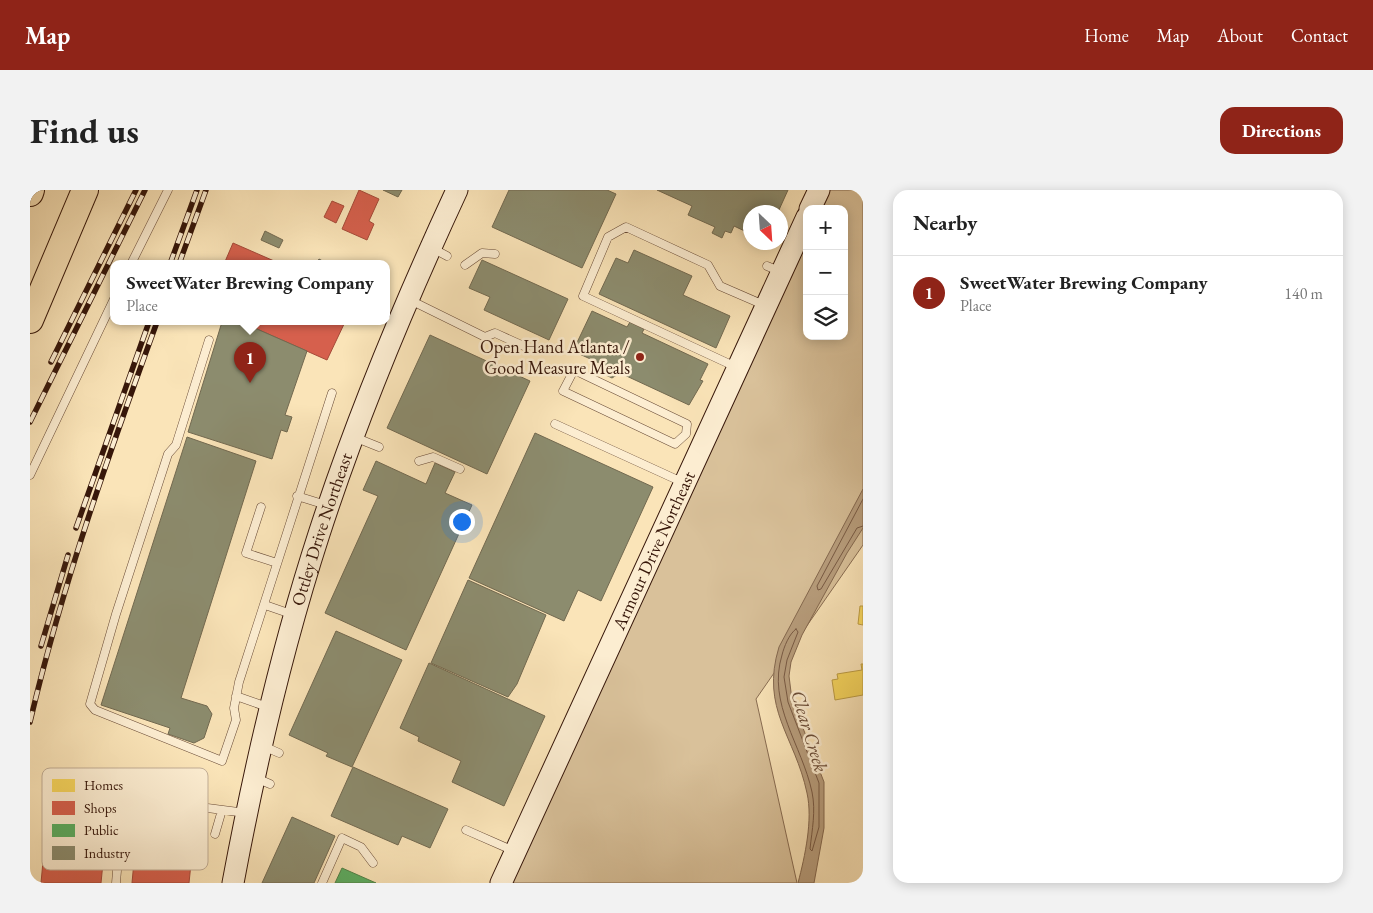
<!DOCTYPE html>
<meta charset="utf-8">
<style>
:root{--surface:#fff;--page:#f2f2f2;--text:#222;--muted:#767676;--line:#e0e0e0;--accent:#8f2418}
body{margin:0;font-family:"EB Garamond",serif;background:var(--page);color:var(--text)}
.controls{position:absolute;right:15px;top:15px;display:grid;overflow:hidden;border-radius:10px;box-shadow:0 2px 12px #0003}
.controls button{width:45px;height:45px;display:grid;place-items:center;padding:0;border:0;border-bottom:1px solid var(--line);background:var(--surface);color:var(--text);font:25px sans-serif}
.compass{position:absolute;left:713px;top:15px;width:45px;height:45px;border-radius:50%;background:var(--surface);box-shadow:0 2px 12px #0003;rotate:155deg}
.you{position:absolute;left:431px;top:331px;width:18px;height:18px;margin:-12px;border:4px solid #fff;border-radius:50%;background:#1a73e8;box-shadow:0 0 0 8px #1a73e833}
.badge{display:grid;place-items:center;width:32px;height:32px;border-radius:50%;background:var(--accent);color:#fff;font-size:16px;font-weight:700}
.pin{position:absolute;translate:-50% -41px;filter:drop-shadow(0 1px 2px #0008)}
.pin::after{content:'';position:absolute;top:26px;width:18px;height:15px;background:inherit;clip-path:polygon(0 0,100% 0,50% 100%)}
.popup{position:absolute;left:80px;top:70px;width:280px;height:65px;box-sizing:border-box;display:grid;place-content:center;border-radius:10px;background:var(--surface);filter:drop-shadow(0 1px 4px #0005);font-size:16px;white-space:nowrap;color:var(--muted)}
.popup b{font-size:19px;color:var(--text)}
.popup::after{content:'';position:absolute;left:50%;top:100%;margin-left:-10px;border:10px solid transparent;border-top-color:var(--surface)}
.list{margin:0;padding:0;list-style:none}
h2{display:flex;justify-content:space-between;align-items:center;height:65px;margin:0;padding:0 20px;font-size:21px}
h2 small{font-size:16px;font-weight:400;color:var(--muted)}
.list li{display:grid;grid-template-columns:32px 1fr auto;gap:15px;align-items:center;box-sizing:border-box;height:75px;padding:0 20px;border-top:1px solid var(--line)}
.list b{display:block;font-size:19px;white-space:nowrap}
.list p{margin:0;font-size:16px;white-space:nowrap;color:var(--muted)}
.list em{font-size:16px;font-style:normal;color:var(--muted)}
.icon{flex:none;width:28px;height:28px;fill:none;stroke:currentColor;stroke-width:2;stroke-linecap:round;stroke-linejoin:round}
.map{position:relative;flex:none;width:833px;height:693px;overflow:hidden;border-radius:15px}
header{display:flex;align-items:center;gap:30px;box-sizing:border-box;height:70px;padding:0 25px;background:var(--accent);color:#fff}
header strong{font-size:24px}
nav{display:flex;gap:28px;margin-inline-start:auto;font-size:18px}
.intro{display:flex;align-items:center;justify-content:space-between;box-sizing:border-box;height:120px;padding:0 30px}
h1{margin:0;font-size:35px}
.button{padding:12px 22px;border-radius:15px;background:var(--accent);color:#fff;font-size:18px;font-weight:700}
main{display:flex;gap:30px;padding:0 30px}
aside{flex:1;background:var(--surface);border-radius:15px;box-shadow:0 2px 12px #0003}
.map>svg:first-child{display:block}
</style>
<header>
<strong>Map</strong>
<nav><a>Home</a><a>Map</a><a>About</a><a>Contact</a></nav>
</header>
<div class="intro"><h1>Find us</h1><a class="button">Directions</a></div>
<main>
<div class="map">
<svg width="833" height="693" viewBox="0 0 833 693">
<rect width="100%" height="100%" fill="#fae4b8"/>
<filter id="stains"><feTurbulence type="fractalNoise" baseFrequency=".004" numOctaves="4"/><feColorMatrix values="0 0 0 0 .2 0 0 0 0 .09 0 0 0 0 .02 0 0 0 .5 -.17"/></filter>
<radialGradient id="worn" r=".72"><stop offset=".6" stop-color="#630" stop-opacity="0"/><stop offset="1" stop-color="#630" stop-opacity=".3"/></radialGradient>
<path fill="#d9c19a" stroke="#886c52" d="M798 0H833V355L726 509 767 693H476L777 46V146H814V19H789Z"/>
<path fill="#b89e7d" stroke="#84684f" d="M833 299V338L817 363 772 445 761 472 759 486 762 510 794 592V638L784 693H768C775 666 783 630 777 603 765 546 730 519 749 457Z"/>
<path fill="#f6d55c" stroke="#bd9c43" d="M830 416H833V435L828 434Z
M831 474H833V505L805 510 802 490 808 489 807 484 832 480Z"/>
<path fill="#d6604d" stroke="#a64a39" d="M329 0 349 9 339 31 344 34 337 50 312 39Z
M302 11 314 16 306 33 294 27Z
M203 53 251 74H194Z
M211 132H315L297 170Z
M18 617 78 622 71 693H11Z
M111 623 145 626V629L162 631 160 644H164L159 693H102L108 628Z"/>
<path fill="#5aae61" stroke="#508147" d="M312 678 346 693H305Z"/>
<path fill="#8c8c6e" stroke="#726950" d="M353 0H372L368 7Z
M479 0H577L586 4 552 78 462 37Z
M627 0H758L748 22H721V44L704 36 701 43 695 41 692 48 682 43 685 37 658 25 662 16Z
M235 41 253 50 249 58 231 50Z
M604 60 662 86 653 105 700 126 686 158 569 104 586 68 598 73Z
M289 69 298 74H286Z
M452 70 538 109 519 150 454 120 460 107 439 98Z
M562 121 597 137 600 132 614 139 612 143 678 174 670 190 673 191 659 215 590 183 582 188 576 185 580 178 543 161Z
M192 132H211L277 161 255 225 262 227 257 242 251 240 242 269 158 242Z
M400 145 500 191 457 284 357 238Z
M505 243 623 297 571 411 548 400 534 431 439 388Z
M157 247 226 271 151 508 177 516 182 524 174 548 164 553 138 544 140 538 71 515Z
M346 271 396 294 405 273 425 282 415 303 442 315 376 460 295 423 348 306 333 300Z
M438 390 516 425 487 494 478 507 401 473Z
M306 441 372 470 322 577 296 566 298 563 259 545Z
M399 473 515 526 474 616 422 592 431 571 388 551 389 547 370 538Z
M323 577 418 619 400 658 372 646 368 655 301 626Z
M262 627 305 646 284 693H232Z"/>
<g fill="none" stroke-linecap="round" stroke-linejoin="round">
<path stroke="#785a44" stroke-width="1" d="M833 309 787 396 788 400 791 399 827 338 833 336
M766 439 768 442 757 470 754 487 758 512 789 593V637L782 661 780 659C782 640 786 621 782 602 772 555 737 514 752 465 754 457 759 444 766 439Z"/>
<g stroke="#684a36" stroke-width="9">
<path id="lane" d="M402 58 417 66
M101 74 138 0
M435 75 452 63 465 64
M737 76 749 81
M380 110 455 147 465 143 496 157
M179 150 146 255 138 264 86 424 60 514 65 520 192 571 206 530 204 518 209 492 302 203
M706 177 553 106 578 47 596 37 678 75 690 96 734 115
M544 180 657 234 656 244 645 254 533 201Z
M525 234 652 292
M324 247 349 257
M389 271 403 267 430 279
M0 285 84 109
M267 306 296 315
M231 317 216 363 247 373
M235 415 264 425
M206 506 240 518
M233 556 249 563
M226 588 240 594
M85 606 216 623
M436 640 484 661
M185 644 192 620
M86 693 93 607
M292 693 312 648 331 657 343 673"/>
</g>
<g stroke="#37170a" stroke-width="23">
<g id="secondary">
<path d="M780 19 789 0"/>
<path id="s1" d="M203 693C225 575 252 458 289 344 327 227 375 112 427 0"/>
<path id="s2" d="M471 693 777 27"/>
</g>
</g>
<g stroke="#37170a" stroke-width="28">
<path id="highway" d="M0 3 1 0
M0 130 55 0"/>
</g>
<use href="#lane" stroke="#fcedd1" stroke-width="8"/>
<use href="#secondary" stroke="#fcedd1" stroke-width="21"/>
<use href="#highway" stroke="#fae4b8" stroke-width="26"/>
<g stroke="#37170a" stroke-width="5.5">
<path id="rail" d="M140 74 167 0
M149 74 176 0
M21 172 106 0
M0 232 115 0
M46 338 119 132
M11 456 38 365
M0 532C32 395 79 264 127 132"/>
</g>
<use href="#rail" stroke="#fcedd1" stroke-width="4" stroke-dasharray="11" stroke-linecap="butt"/>
</g>
<circle fill="#8f2418" stroke="#fcedd1" stroke-width="2" cx="610" cy="167" r="5"/>
<g text-anchor="middle" stroke-width="5" stroke-linejoin="round" paint-order="stroke">
<g font-size="18" fill="#37170a" stroke="#fcedd1" text-anchor="end">
<text x="600" y="163">Open Hand Atlanta /<tspan x="600" dy="21">Good Measure Meals</tspan></text>
</g>
<g font-size="18" fill="#37170a" stroke="#fcedd1">
<text dy="6" stroke="none"><textPath href="#s1" startOffset="365">Ottley Drive Northeast</textPath></text>
<text dy="6" stroke="none"><textPath href="#s2" startOffset="366">Armour Drive Northeast</textPath></text>
</g>
<g font-size="19" font-style="italic" fill="#6b4d38" stroke="#fcedd1">
<text transform="translate(780 541) rotate(73)" y="7">Clear Creek</text>
</g>
</g>
<rect x="12" y="578" width="166" height="102" rx="8" fill="#fcedd1" stroke="#c1ad95" stroke-width="1"/>
<rect x="22" y="589" width="23" height="13" fill="#f6d55c"/>
<rect x="22" y="611" width="23" height="14" fill="#d6604d"/>
<rect x="22" y="634" width="23" height="13" fill="#5aae61"/>
<rect x="22" y="656" width="23" height="14" fill="#8c8c6e"/>
<g font-size="14" fill="#37170a">
<text x="54" y="600">Homes</text>
<text x="54" y="623">Shops</text>
<text x="54" y="645">Public</text>
<text x="54" y="668">Industry</text>
</g>
<rect width="100%" height="100%" filter="url(#stains)"/>
<rect width="100%" height="100%" fill="url(#worn)"/>
</svg>
<div class="controls">
<button>+</button>
<button>−</button>
<button><svg class="icon" aria-label="layers" viewBox="0 0 24 24"><path d="M12 4l9 5-9 5-9-5zM3 14l9 5 9-5"/></svg></button>
</div>
<svg class="compass" viewBox="-18 -18 36 36"><path d="M0-13l5 13h-10z" fill="#e53935"/><path d="M0 13l5-13h-10z" fill="#767676"/></svg>
<div class="you"></div>
<div class="pin badge" style="left:220px;top:193px">1</div>
<div class="popup"><b>SweetWater Brewing Company</b>Place</div>
</div>
<aside>
<h2>Nearby<small></small></h2>
<ul class="list">
<li><span class="badge">1</span><div><b>SweetWater Brewing Company</b><p>Place</p></div><em>140 m</em></li>
</ul>
</aside>
</main>
